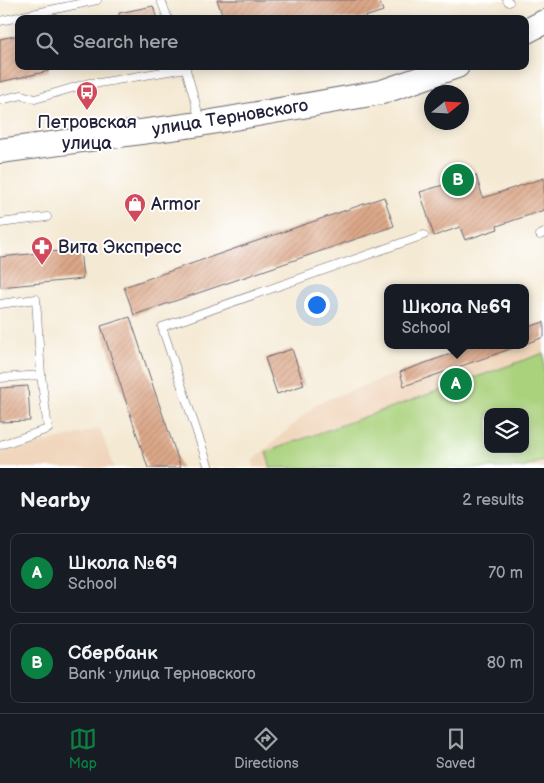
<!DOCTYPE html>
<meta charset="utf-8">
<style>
:root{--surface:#171b24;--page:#242831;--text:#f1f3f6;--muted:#9ea1a6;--line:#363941;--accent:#0b8043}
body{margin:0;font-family:"Balsamiq Sans",sans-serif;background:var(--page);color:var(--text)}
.controls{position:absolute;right:15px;bottom:15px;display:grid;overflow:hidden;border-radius:10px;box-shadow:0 2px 12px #0003}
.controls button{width:45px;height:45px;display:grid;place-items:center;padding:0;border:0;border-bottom:1px solid var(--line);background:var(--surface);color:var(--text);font:25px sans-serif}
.compass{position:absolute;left:424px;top:85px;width:45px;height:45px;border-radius:50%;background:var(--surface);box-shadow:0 2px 12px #0003;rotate:72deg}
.you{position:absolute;left:316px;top:304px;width:18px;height:18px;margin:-12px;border:4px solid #fff;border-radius:50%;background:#1a73e8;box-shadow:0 0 0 8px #1a73e833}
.badge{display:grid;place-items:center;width:32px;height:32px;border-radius:50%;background:var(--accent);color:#fff;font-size:16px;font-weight:700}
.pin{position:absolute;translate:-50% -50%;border:2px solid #fff;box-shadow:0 1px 5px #0006}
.popup{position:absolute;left:384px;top:284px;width:145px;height:65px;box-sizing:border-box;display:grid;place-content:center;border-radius:10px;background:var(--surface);filter:drop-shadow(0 1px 4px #0005);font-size:16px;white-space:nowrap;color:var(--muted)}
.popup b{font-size:19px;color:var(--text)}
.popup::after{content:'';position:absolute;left:50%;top:100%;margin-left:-10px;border:10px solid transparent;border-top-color:var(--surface)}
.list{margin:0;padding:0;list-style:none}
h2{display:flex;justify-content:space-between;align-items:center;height:65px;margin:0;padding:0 20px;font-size:21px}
h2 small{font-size:16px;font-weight:400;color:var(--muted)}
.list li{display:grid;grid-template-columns:32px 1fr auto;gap:15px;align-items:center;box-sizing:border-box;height:80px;margin:0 10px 10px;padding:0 10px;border:1px solid var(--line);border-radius:10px}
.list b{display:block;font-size:19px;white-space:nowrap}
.list p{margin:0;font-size:16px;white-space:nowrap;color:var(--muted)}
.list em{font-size:16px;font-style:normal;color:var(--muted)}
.icon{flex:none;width:28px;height:28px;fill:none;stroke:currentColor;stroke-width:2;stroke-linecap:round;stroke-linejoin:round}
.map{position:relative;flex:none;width:544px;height:468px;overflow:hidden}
.search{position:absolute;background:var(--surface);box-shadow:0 2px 12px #0003;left:15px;right:15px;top:15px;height:55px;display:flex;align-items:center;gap:12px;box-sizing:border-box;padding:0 18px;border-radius:10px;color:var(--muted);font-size:19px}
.sheet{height:245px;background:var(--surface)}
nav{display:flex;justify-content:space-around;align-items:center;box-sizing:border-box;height:70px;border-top:1px solid var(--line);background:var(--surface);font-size:14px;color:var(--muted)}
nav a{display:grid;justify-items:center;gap:2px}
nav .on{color:var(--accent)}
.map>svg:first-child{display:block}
</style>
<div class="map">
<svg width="544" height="468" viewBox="0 0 544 468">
<defs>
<pattern id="building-hatch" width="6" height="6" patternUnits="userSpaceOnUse" patternTransform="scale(1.25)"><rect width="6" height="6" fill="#dca788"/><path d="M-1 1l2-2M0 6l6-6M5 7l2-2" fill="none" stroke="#bc8f76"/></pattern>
</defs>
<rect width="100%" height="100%" fill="#fff"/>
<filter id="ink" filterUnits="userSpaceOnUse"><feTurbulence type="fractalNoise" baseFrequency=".02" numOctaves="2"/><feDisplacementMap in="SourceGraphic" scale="10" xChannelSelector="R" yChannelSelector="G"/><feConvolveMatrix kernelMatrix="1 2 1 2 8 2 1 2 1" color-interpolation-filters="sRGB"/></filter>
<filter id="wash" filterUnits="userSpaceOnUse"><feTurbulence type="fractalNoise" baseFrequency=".0096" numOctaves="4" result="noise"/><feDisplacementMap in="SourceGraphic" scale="20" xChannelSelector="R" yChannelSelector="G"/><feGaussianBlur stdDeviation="1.12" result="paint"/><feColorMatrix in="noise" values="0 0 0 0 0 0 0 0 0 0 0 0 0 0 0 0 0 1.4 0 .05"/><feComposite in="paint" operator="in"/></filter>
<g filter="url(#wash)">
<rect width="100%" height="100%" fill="#f4e9d3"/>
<path fill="#f0d6bc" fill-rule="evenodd" d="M544 322V468H254L253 460 318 403 400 372 476 345H525V328ZM488 412H525V449H488Z
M100 429 114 468H0V453Z"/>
<path fill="#aad27d" stroke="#667a5c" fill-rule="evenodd" d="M544 353V463L543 461 522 468H271L266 452ZM488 412H525V449H488Z"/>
<g id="blocks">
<path fill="url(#building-hatch)" d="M217 0H379L383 11 359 19H224Z
M153 6 157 19H119V13Z
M19 35V66H48L49 71 0 82V39Z
M476 175 483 198 544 178V210L497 226 498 229 465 240 460 227 434 236 420 192Z
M384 197 394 226 134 315 124 287Z
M80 249 83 279 0 287V257Z
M130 317 156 395 181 468H148L101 326Z
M544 322V337L525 344V328Z
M476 345H515L516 347 404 386 400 372Z
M292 349 304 385 277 394 265 358Z
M28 386 30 421 0 422V388Z"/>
</g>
</g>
<g filter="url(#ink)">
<use href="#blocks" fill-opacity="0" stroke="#6c6870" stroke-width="1"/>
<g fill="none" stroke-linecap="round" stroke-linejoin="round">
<g stroke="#6c6870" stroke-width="9">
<path id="service" d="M161 0 168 19
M507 0 509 2
M0 21 97 0
M185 66 195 101 200 122
M0 100 22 95 35 99 89 83H99L186 68
M0 223 47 217
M540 235 544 233
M0 304 36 299 41 375 48 429 0 445
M0 378 41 375
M209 468 162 327 424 235"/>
</g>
<g stroke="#6c6870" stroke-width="26">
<path id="primary" d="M525 32 544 22
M0 151 200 124 382 92 457 66"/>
</g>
<use href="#service" stroke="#fff" stroke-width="8"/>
<use href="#primary" stroke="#fff" stroke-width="24"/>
</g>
</g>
<defs>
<g id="bus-pin" transform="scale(1.125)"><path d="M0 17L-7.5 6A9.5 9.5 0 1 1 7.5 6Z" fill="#d1495b" stroke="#fff"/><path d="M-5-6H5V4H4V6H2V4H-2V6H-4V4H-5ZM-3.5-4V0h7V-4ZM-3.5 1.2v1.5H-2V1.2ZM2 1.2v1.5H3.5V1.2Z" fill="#fff"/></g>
<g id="shop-pin" transform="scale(1.125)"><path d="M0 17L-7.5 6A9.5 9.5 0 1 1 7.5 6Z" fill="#d1495b" stroke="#fff"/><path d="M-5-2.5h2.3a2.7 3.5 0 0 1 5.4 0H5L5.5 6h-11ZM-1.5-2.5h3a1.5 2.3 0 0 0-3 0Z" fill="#fff"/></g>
<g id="pharmacy-pin" transform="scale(1.125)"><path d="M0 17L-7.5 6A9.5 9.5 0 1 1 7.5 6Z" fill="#d1495b" stroke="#fff"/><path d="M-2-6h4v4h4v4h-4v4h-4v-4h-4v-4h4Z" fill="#fff"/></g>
</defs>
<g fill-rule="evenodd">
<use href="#bus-pin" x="87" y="92"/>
<use href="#shop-pin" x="135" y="204"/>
<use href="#pharmacy-pin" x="42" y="247"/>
</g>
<g text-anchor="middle" stroke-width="4" stroke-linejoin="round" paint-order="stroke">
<g font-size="18" fill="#22223b" stroke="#fff">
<text transform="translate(230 117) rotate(-9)" y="6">улица Терновского</text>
</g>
<g font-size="18" fill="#22223b" stroke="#fff" text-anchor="start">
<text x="87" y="128" text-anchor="middle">Петровская<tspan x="87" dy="21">улица</tspan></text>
<text x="151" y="210">Armor</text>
<text x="58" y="253">Вита Экспресс</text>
</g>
</g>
</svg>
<div class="controls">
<button><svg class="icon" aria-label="layers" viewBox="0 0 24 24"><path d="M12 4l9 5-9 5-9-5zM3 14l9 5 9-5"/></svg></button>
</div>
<svg class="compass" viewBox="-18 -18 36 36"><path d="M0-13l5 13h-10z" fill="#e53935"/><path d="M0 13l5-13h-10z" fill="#9ea1a6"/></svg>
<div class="you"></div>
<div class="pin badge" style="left:456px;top:384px">A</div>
<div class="popup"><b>Школа №69</b>School</div>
<div class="pin badge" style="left:458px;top:180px">B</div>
<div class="search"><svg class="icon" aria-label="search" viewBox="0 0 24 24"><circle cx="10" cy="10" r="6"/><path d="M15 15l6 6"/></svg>Search here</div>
</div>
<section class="sheet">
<h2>Nearby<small>2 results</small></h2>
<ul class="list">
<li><span class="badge">A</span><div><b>Школа №69</b><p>School</p></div><em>70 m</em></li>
<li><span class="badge">B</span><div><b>Сбербанк</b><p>Bank · улица Терновского</p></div><em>80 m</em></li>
</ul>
</section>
<nav>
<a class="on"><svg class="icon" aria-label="map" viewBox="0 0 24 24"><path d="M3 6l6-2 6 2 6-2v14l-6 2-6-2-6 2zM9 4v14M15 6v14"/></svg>Map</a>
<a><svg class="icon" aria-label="directions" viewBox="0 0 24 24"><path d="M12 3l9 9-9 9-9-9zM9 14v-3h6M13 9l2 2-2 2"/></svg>Directions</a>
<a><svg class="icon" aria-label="saved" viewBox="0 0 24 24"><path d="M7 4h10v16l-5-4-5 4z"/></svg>Saved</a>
</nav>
